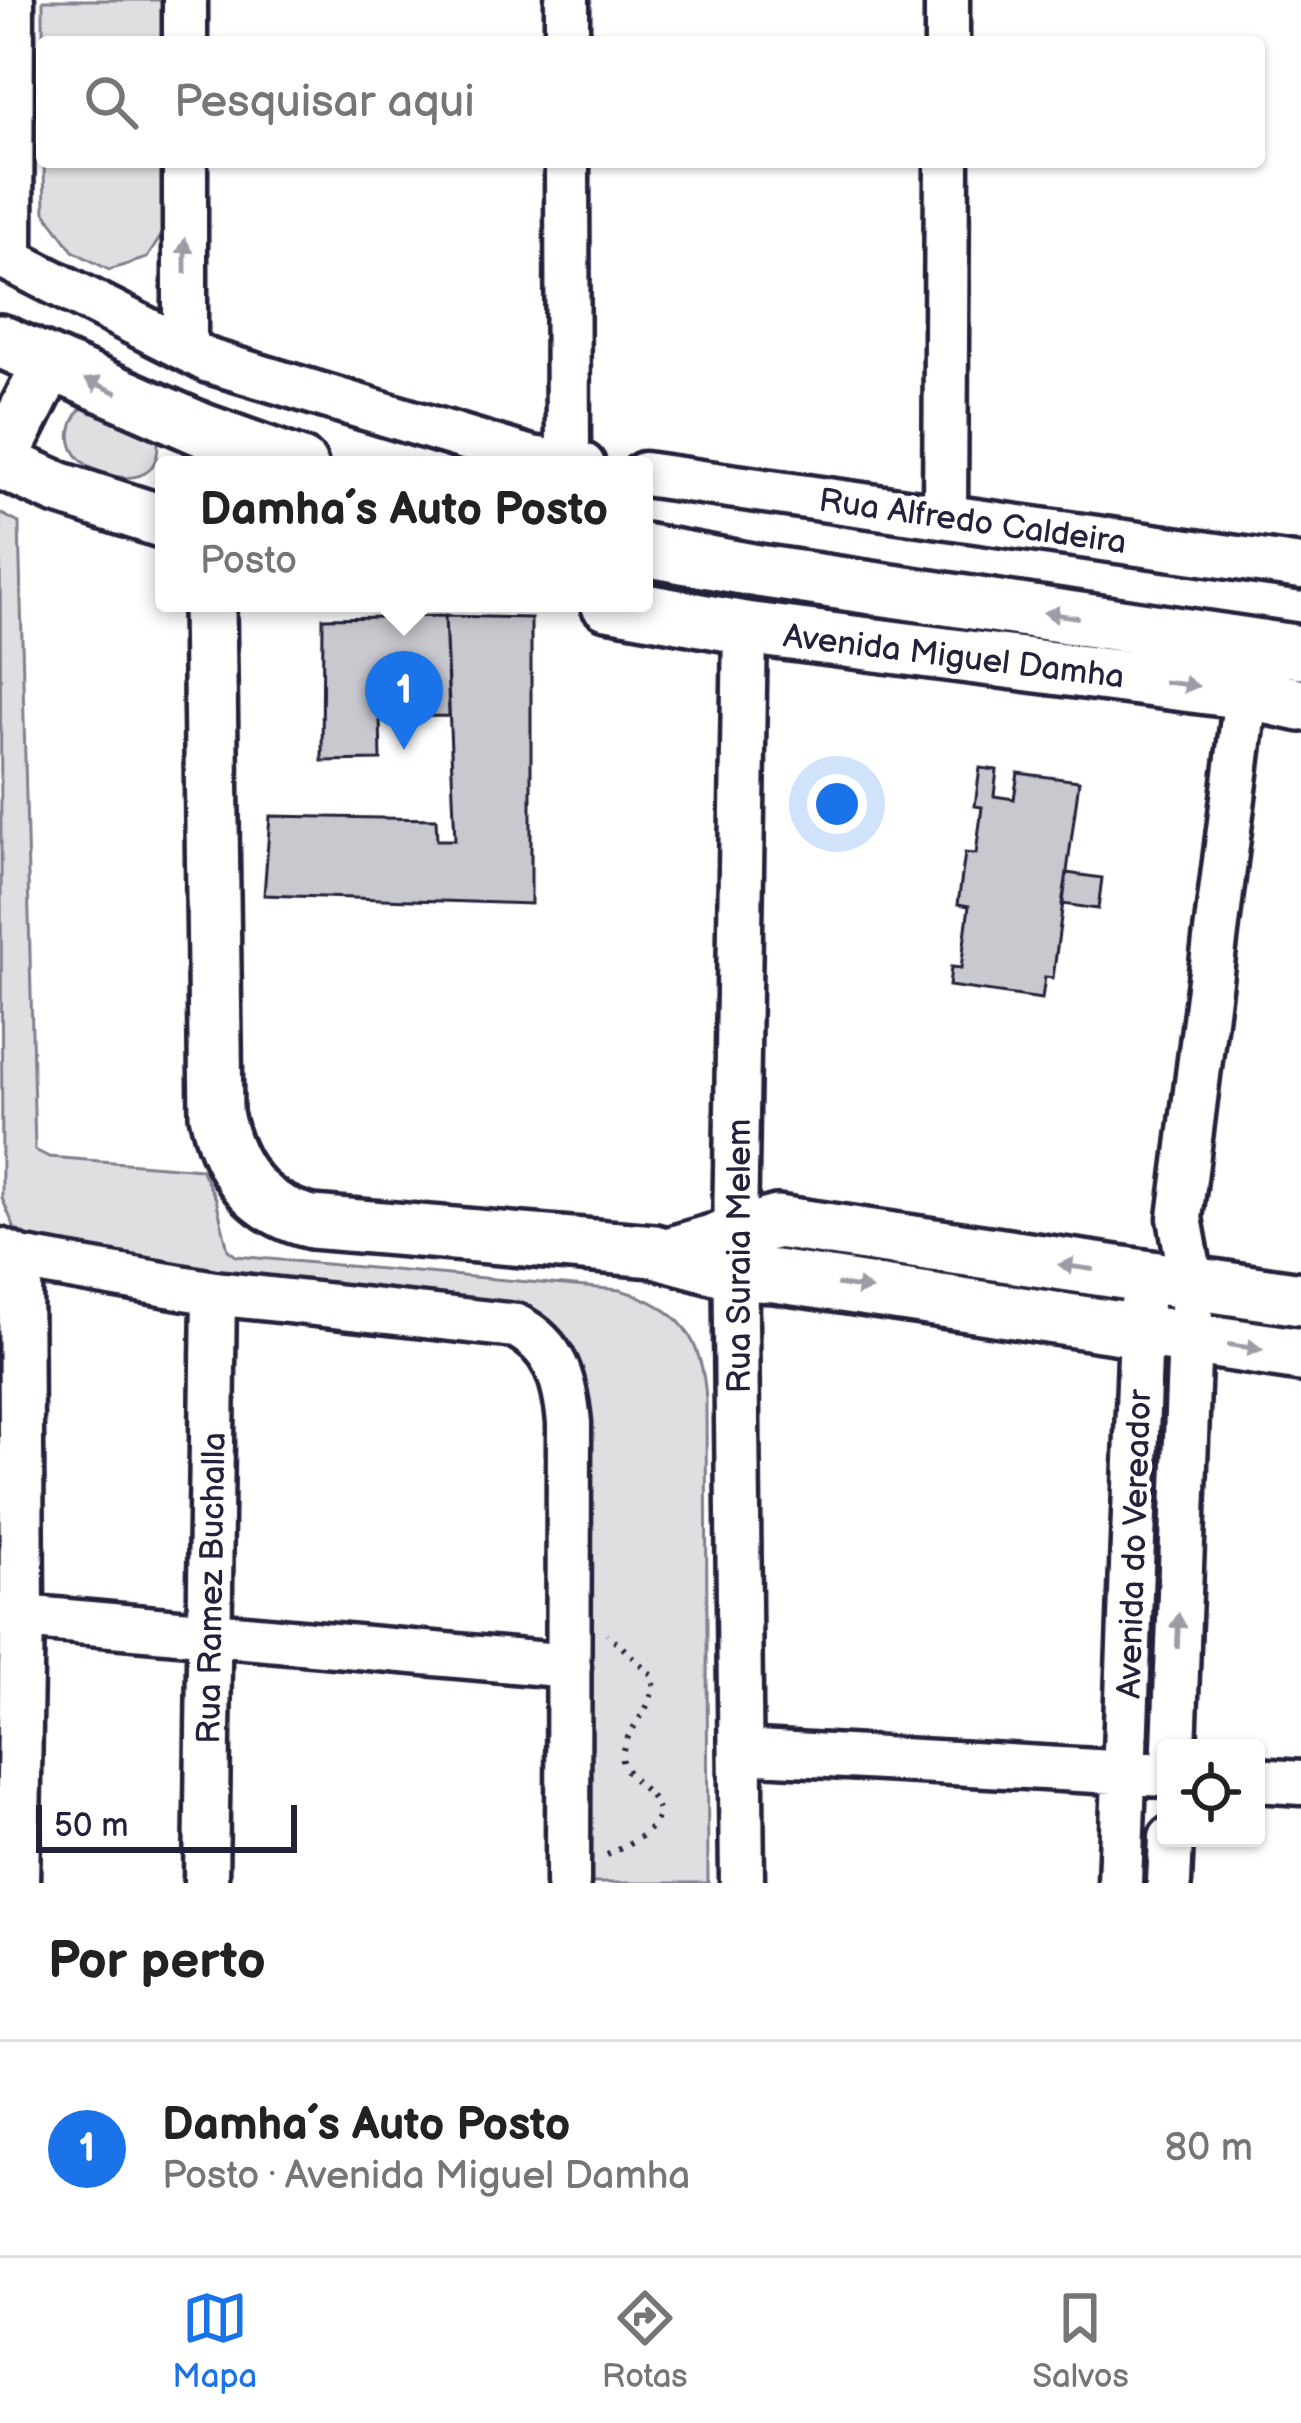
<!DOCTYPE html>
<html lang="pt">
<meta charset="utf-8">
<style>
:root{--surface:#fff;--page:#f2f2f2;--text:#222;--muted:#767676;--line:#e0e0e0;--accent:#1a73e8}
body{margin:0;font-family:"Balsamiq Sans",sans-serif;background:var(--page);color:var(--text)}
.controls{position:absolute;right:36px;bottom:36px;display:grid;overflow:hidden;border-radius:12px;box-shadow:0 3px 9px #0004}
.controls button{width:108px;height:108px;display:grid;place-items:center;padding:0;border:0;border-bottom:3px solid var(--line);background:var(--surface);color:var(--text);font:60px sans-serif}
.scale{position:absolute;left:36px;bottom:30px;width:261px;box-sizing:border-box;padding-left:12px;border:6px solid #22223b;border-top:0;font-size:33px;line-height:42px;white-space:nowrap;color:#22223b;-webkit-text-stroke:9px #fff;paint-order:stroke}
.you{position:absolute;left:837px;top:804px;width:42px;height:42px;margin:-30px;border:9px solid #fff;border-radius:50%;background:#1a73e8;box-shadow:0 0 0 18px #1a73e833}
.badge{display:grid;place-items:center;width:78px;height:78px;border-radius:50%;background:var(--accent);color:#fff;font-size:39px;font-weight:700}
.pin{position:absolute;translate:-50% -99px;filter:drop-shadow(0 3px 6px #0008)}
.pin::after{content:'';position:absolute;top:63px;width:42px;height:36px;background:inherit;clip-path:polygon(0 0,100% 0,50% 100%)}
.popup{position:absolute;left:155px;top:456px;width:498px;height:156px;box-sizing:border-box;display:grid;place-content:center;border-radius:12px;background:var(--surface);filter:drop-shadow(0 3px 9px #0005);font-size:39px;white-space:nowrap;color:var(--muted)}
.popup b{font-size:45px;color:var(--text)}
.popup::after{content:'';position:absolute;left:50%;top:100%;margin-left:-24px;border:24px solid transparent;border-top-color:var(--surface)}
.list{margin:0;padding:0;list-style:none}
h2{display:flex;justify-content:space-between;align-items:center;height:156px;margin:0;padding:0 48px;font-size:51px}
h2 small{font-size:39px;font-weight:400;color:var(--muted)}
.list li{display:grid;grid-template-columns:78px 1fr auto;gap:36px;align-items:center;box-sizing:border-box;height:216px;padding:0 48px;border-top:3px solid var(--line)}
.list b{display:block;font-size:45px;white-space:nowrap}
.list p{margin:0;font-size:39px;white-space:nowrap;color:var(--muted)}
.list em{font-size:39px;font-style:normal;color:var(--muted)}
.icon{flex:none;width:66px;height:66px;fill:none;stroke:currentColor;stroke-width:2;stroke-linecap:round;stroke-linejoin:round}
.map{position:relative;flex:none;width:1301px;height:1883px;overflow:hidden}
.search{position:absolute;background:var(--surface);box-shadow:0 3px 9px #0004;left:36px;right:36px;top:36px;height:132px;display:flex;align-items:center;gap:30px;box-sizing:border-box;padding:0 42px;border-radius:12px;color:var(--muted);font-size:45px}
.sheet{height:372px;background:var(--surface)}
nav{display:flex;justify-content:space-around;align-items:center;box-sizing:border-box;height:168px;border-top:3px solid var(--line);background:var(--surface);font-size:33px;color:var(--muted)}
nav a{display:grid;justify-items:center;gap:6px}
nav .on{color:var(--accent)}
.map>svg:first-child{display:block}
</style>
<div class="map">
<svg width="1301" height="1883" viewBox="0 0 1301 1883">
<rect width="100%" height="100%" fill="#fff"/>
<filter id="ink" filterUnits="userSpaceOnUse"><feTurbulence type="fractalNoise" baseFrequency=".00833" numOctaves="2"/><feDisplacementMap in="SourceGraphic" scale="24" xChannelSelector="R" yChannelSelector="G"/><feConvolveMatrix kernelMatrix="1 2 1 2 8 2 1 2 1" color-interpolation-filters="sRGB"/></filter>
<g filter="url(#ink)">
<path fill="#dfdfe2" stroke="#80808e" stroke-width="3" d="M43 0H168V42H43Z
M44 162H168V225L147 258 109 270 73 251 45 212Z
M87 401 158 434C158 447 159 460 149 470 125 493 33 460 87 401Z
M0 513 19 523 35 1150 49 1157 201 1169 216 1199 228 1250 236 1256 620 1290C680 1307 703 1338 706 1401L708 1883H583V1413L508 1314 45 1246 15 1229 2 1198Z"/>
<path fill="#c8c8cf" stroke="#22223b" stroke-width="3" d="M445 616 531 618V904L264 895 270 816 436 819 437 840H455Z
M445 616 449 716 380 717 381 760 322 761 323 618Z
M980 768 997 770 994 796 1014 799 1018 773 1079 781 1053 978 1045 977 1042 999 949 986 951 967 961 968 969 906 958 904 965 853 976 854 982 807 975 806Z
M1067 873 1102 878 1098 909 1062 904Z"/>
<g fill="none" stroke-linecap="round" stroke-linejoin="round">
<g stroke="#22223b" stroke-width="51">
<path id="minor" d="M567 0V42
M185 42V0
M947 42V0
M567 162 568 463
M0 255 209 361 531 458 583 465
M11 259 12 0
M185 349V162
M644 474 1301 567
M945 516 947 162
M0 1250 20 1259 214 1293 516 1326C556 1346 565 1381 569 1423L568 1883
M0 1615 569 1666
M1174 1748 1192 1284 1180 1218 1250 663
M741 1751 1166 1775
M1256 1780 1301 1783
M17 1883 22 1617 20 1259
M206 1883 214 1293
M742 1883 735 1233 745 628
M1120 1883 1142 1303
M1169 1883 1171 1838"/>
</g>
<g stroke="#22223b" stroke-width="60">
<path id="tertiary" d="M0 341 203 430 301 465
M49 364 0 462 58 488 164 522
M644 550 758 571 1301 652
M209 603 216 1114C228 1169 255 1209 312 1222L654 1251 738 1274 775 1276 1301 1355
M607 603 745 628 1246 693 1301 705
M671 1253 777 1222 1301 1299"/>
</g>
<path stroke="#22223b" stroke-width="6" stroke-dasharray="3 9" stroke-linecap="butt" d="M607 1855C716 1805 615 1788 622 1754 628 1724 656 1710 653 1676L607 1633"/>
<use href="#minor" stroke="#fff" stroke-width="42"/>
<use href="#tertiary" stroke="#fff" stroke-width="51"/>
</g>
<defs><path id="oneway-solid" d="M-6-.8H1V-3.2L6.5 0L1 3.2V.8H-6Z" transform="scale(3)"/></defs>
<g fill="#9c9ca7">
<use href="#oneway-solid" transform="translate(185 256) rotate(-90)"/>
<use href="#oneway-solid" transform="translate(101 386) rotate(-157)"/>
<use href="#oneway-solid" transform="translate(1061 615) rotate(-172)"/>
<use href="#oneway-solid" transform="translate(1181 684) rotate(7)"/>
<use href="#oneway-solid" transform="translate(1076 1267) rotate(-172)"/>
<use href="#oneway-solid" transform="translate(854 1287) rotate(9)"/>
<use href="#oneway-solid" transform="translate(1245 1347) rotate(8)"/>
<use href="#oneway-solid" transform="translate(1178 1631) rotate(-88)"/>
</g>
</g>
<g text-anchor="middle" stroke-width="9" stroke-linejoin="round" paint-order="stroke">
<g font-size="33" fill="#22223b" stroke="#fff">
<text transform="translate(973 520) rotate(8)" y="12">Rua Alfredo Caldeira</text>
<text transform="translate(954 655) rotate(7)" y="12">Avenida Miguel Damha</text>
<text transform="translate(738 1256) rotate(-90)" y="12">Rua Suraia Melem</text>
<text transform="translate(1133 1544) rotate(-88)" y="12">Avenida do Vereador</text>
<text transform="translate(210 1588) rotate(-89)" y="12">Rua Ramez Buchalla</text>
</g>
</g>
</svg>
<div class="controls">
<button><svg class="icon" aria-label="locate" viewBox="0 0 24 24"><circle cx="12" cy="12" r="6"/><path d="M12 2v4M12 18v4M2 12h4M18 12h4"/></svg></button>
</div>
<div class="scale">50 m</div>
<div class="you"></div>
<div class="pin badge" style="left:404px;top:750px">1</div>
<div class="popup"><b>Damha´s Auto Posto</b>Posto</div>
<div class="search"><svg class="icon" aria-label="search" viewBox="0 0 24 24"><circle cx="10" cy="10" r="6"/><path d="M15 15l6 6"/></svg>Pesquisar aqui</div>
</div>
<section class="sheet">
<h2>Por perto<small></small></h2>
<ul class="list">
<li><span class="badge">1</span><div><b>Damha´s Auto Posto</b><p>Posto · Avenida Miguel Damha</p></div><em>80 m</em></li>
</ul>
</section>
<nav>
<a class="on"><svg class="icon" aria-label="map" viewBox="0 0 24 24"><path d="M3 6l6-2 6 2 6-2v14l-6 2-6-2-6 2zM9 4v14M15 6v14"/></svg>Mapa</a>
<a><svg class="icon" aria-label="directions" viewBox="0 0 24 24"><path d="M12 3l9 9-9 9-9-9zM9 14v-3h6M13 9l2 2-2 2"/></svg>Rotas</a>
<a><svg class="icon" aria-label="saved" viewBox="0 0 24 24"><path d="M7 4h10v16l-5-4-5 4z"/></svg>Salvos</a>
</nav>
